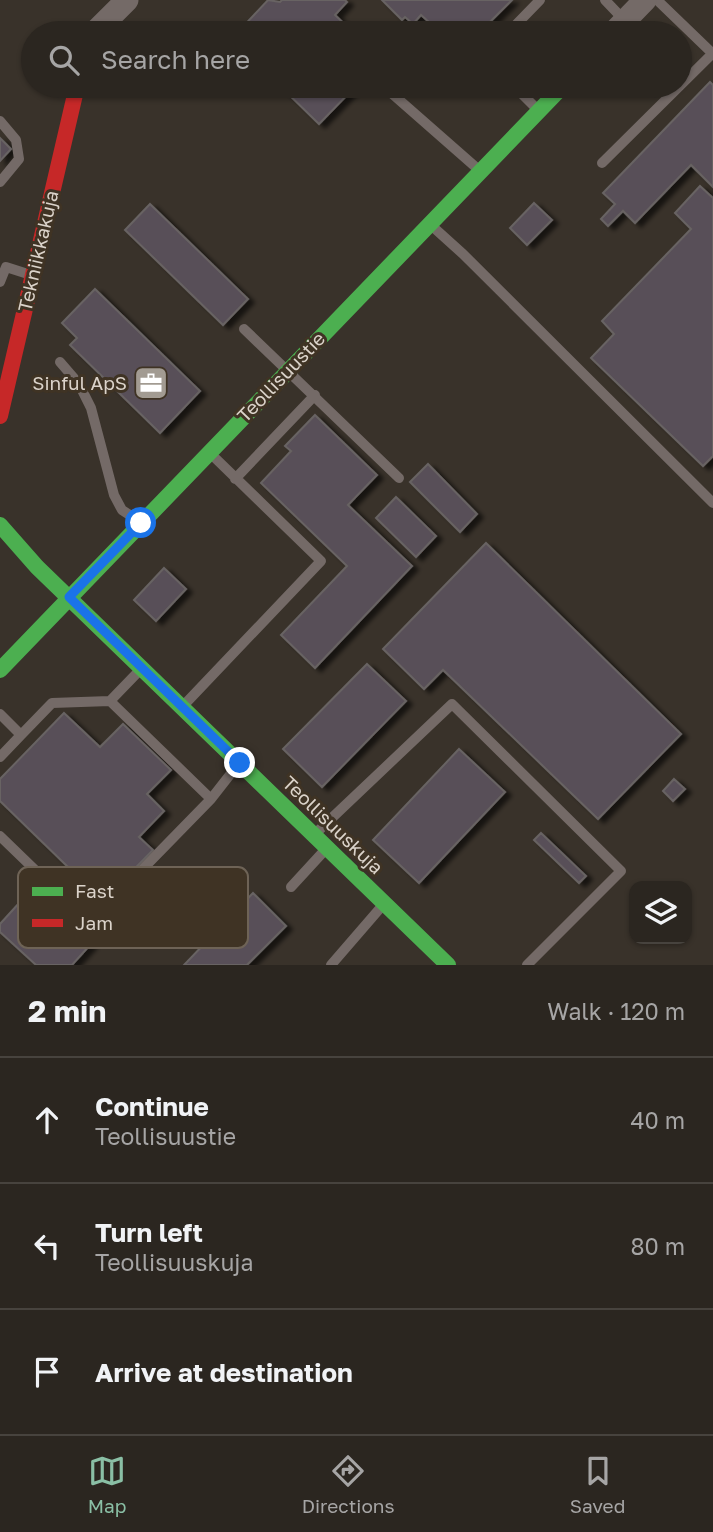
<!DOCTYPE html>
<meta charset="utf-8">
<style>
:root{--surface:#2b2620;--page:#332e29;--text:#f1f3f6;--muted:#a6a5a5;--line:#47433e;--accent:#8abfa5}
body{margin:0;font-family:"Golos Text",sans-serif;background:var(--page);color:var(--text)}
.controls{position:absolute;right:21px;bottom:21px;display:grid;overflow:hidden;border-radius:14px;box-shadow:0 2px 5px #0004}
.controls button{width:63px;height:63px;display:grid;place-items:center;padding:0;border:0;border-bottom:2px solid var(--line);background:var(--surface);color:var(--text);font:35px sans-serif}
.stop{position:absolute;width:21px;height:21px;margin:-16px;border:5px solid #1a73e8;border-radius:50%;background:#fff}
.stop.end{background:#1a73e8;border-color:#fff;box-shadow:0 2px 7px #0008}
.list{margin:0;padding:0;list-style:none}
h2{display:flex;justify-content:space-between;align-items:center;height:91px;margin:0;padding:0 28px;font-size:30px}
h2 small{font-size:23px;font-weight:400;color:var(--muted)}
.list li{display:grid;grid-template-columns:46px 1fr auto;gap:21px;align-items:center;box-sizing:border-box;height:126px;padding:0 28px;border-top:2px solid var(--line)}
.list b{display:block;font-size:26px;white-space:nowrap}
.list p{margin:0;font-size:23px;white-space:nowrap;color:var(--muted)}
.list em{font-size:23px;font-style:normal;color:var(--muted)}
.icon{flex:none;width:38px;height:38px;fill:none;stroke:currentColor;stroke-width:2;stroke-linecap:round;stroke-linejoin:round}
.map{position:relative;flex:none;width:713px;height:965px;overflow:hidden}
.search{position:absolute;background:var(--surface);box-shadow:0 2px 5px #0004;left:21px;right:21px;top:21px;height:77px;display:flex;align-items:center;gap:18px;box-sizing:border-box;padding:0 24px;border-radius:38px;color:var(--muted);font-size:26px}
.sheet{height:469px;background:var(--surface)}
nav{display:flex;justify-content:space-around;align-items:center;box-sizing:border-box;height:98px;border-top:2px solid var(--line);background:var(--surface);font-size:19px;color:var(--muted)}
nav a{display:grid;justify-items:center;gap:4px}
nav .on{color:var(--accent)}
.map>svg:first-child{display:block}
</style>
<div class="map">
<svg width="713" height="965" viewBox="0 0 713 965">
<defs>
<filter id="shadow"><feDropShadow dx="6" dy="3.5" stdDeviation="2" flood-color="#0009"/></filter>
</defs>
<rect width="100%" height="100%" fill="#39322a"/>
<path fill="#595058" stroke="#686363" stroke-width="2" filter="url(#shadow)" d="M268 0 280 2 282 0H345L347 2 335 15 354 33H237Z
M382 0H512L479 33H441L421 15 413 24 405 17 402 20Z
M710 82 713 85V187L691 165 635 223 623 211 608 226 601 219 615 204 603 193Z
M280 86H356L319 124Z
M0 138 11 149 0 161Z
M700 186 713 198V456L703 466 591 358 614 334 602 321 691 229 675 213Z
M534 203 552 220 527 245 510 228Z
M150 204 248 299 223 325 125 230Z
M95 289 200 391 160 433 70 345 77 338 62 323Z
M315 415 377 475 348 505 412 566 315 668 281 635 347 566 261 483 291 451 285 446Z
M428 464 477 514 460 532 410 482Z
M396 497 436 536 416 557 376 518Z
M486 543 681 734 598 819 443 670 424 689 383 649Z
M164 568 186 589 156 621 134 600Z
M367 664 406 701 322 787 283 749Z
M64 713 100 747 123 724 171 770 147 794 164 811 139 837 153 850 103 901 0 801V779Z
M459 749 505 792 419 883 373 840Z
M674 779 685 789 673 801 663 791Z
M541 833 586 876 579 883 534 840Z
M31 890 91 944 72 965H36L0 932V924Z
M253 893 286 926 247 965H184Z"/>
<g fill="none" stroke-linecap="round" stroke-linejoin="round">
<path stroke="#746a67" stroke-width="10" d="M605 0 625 21
M657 0 713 54
M508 33 540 0
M514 86 537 109
M389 91 479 170
M0 121 16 140 19 159 0 182
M602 163 713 53
M432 226 463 254 713 503
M0 282 6 267 31 275
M244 329 399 478
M60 362 79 384 91 408 114 495 122 510 139 521
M235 479 315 395
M139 671 110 701 211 799
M184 705 321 561 211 454
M0 714 21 735 52 703 110 701
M0 757 21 735
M316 833 452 704 621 871 527 965
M0 836 90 923 211 799 236 767
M291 887 325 850
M331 965 382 906"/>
<path stroke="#746a67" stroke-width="23" d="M94 33 127 0
M613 33 645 0"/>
<path stroke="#4caf50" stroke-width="16" d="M0 525 37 567 448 965
M0 670 563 86"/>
<path stroke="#c62828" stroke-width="16" d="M0 416 77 86"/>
</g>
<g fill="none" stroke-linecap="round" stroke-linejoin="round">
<path stroke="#1a73e8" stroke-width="9" d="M141 523 69 597 240 763"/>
</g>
<defs>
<g id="office-square" transform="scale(1.75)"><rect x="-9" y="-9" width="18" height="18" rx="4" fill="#a29b92" stroke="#3f3324"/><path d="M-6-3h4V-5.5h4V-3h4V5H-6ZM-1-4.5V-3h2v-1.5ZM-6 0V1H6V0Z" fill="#fff"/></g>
</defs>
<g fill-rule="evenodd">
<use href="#office-square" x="151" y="383"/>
</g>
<g text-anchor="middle" stroke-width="6" stroke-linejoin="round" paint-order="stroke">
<g font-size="19" fill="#dbd3ca" stroke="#3f3324">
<text transform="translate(38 251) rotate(-77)" y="7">Tekniikkakuja</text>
<text transform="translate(281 377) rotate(-46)" y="7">Teollisuustie</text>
<text transform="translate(333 825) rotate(44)" y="7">Teollisuuskuja</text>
</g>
<g font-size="19" fill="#dbd3ca" stroke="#3f3324" text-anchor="end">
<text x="127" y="390">Sinful ApS</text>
</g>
</g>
<rect x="18" y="867" width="230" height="81" rx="10" fill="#3f3324" stroke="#6e6356" stroke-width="2"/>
<rect x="32" y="887" width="31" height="9" fill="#4caf50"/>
<rect x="32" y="919" width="31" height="8" fill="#c62828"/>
<g font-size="19" fill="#dbd3ca">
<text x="75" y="898">Fast</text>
<text x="75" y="930">Jam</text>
</g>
</svg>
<div class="controls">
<button><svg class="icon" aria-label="layers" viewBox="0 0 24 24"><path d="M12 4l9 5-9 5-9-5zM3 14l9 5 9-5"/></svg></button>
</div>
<div class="stop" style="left:141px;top:523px"></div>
<div class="stop end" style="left:240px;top:763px"></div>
<div class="search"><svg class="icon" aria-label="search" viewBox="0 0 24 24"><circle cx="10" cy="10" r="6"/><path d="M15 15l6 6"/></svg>Search here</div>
</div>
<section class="sheet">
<h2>2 min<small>Walk · 120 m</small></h2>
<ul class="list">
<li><svg class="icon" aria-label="ahead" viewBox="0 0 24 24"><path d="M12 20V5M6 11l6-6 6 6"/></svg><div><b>Continue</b><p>Teollisuustie</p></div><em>40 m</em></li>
<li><svg class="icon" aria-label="left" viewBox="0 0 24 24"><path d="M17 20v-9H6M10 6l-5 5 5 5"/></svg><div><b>Turn left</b><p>Teollisuuskuja</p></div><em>80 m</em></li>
<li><svg class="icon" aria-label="arrive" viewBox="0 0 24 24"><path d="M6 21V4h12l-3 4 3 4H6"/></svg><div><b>Arrive at destination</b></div></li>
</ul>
</section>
<nav>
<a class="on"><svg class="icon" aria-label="map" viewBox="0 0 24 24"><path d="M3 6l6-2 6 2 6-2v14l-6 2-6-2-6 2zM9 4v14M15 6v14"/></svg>Map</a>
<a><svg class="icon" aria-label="directions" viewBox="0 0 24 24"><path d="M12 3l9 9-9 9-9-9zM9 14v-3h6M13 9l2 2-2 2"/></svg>Directions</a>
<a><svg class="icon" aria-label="saved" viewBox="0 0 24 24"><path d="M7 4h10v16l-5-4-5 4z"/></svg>Saved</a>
</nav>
